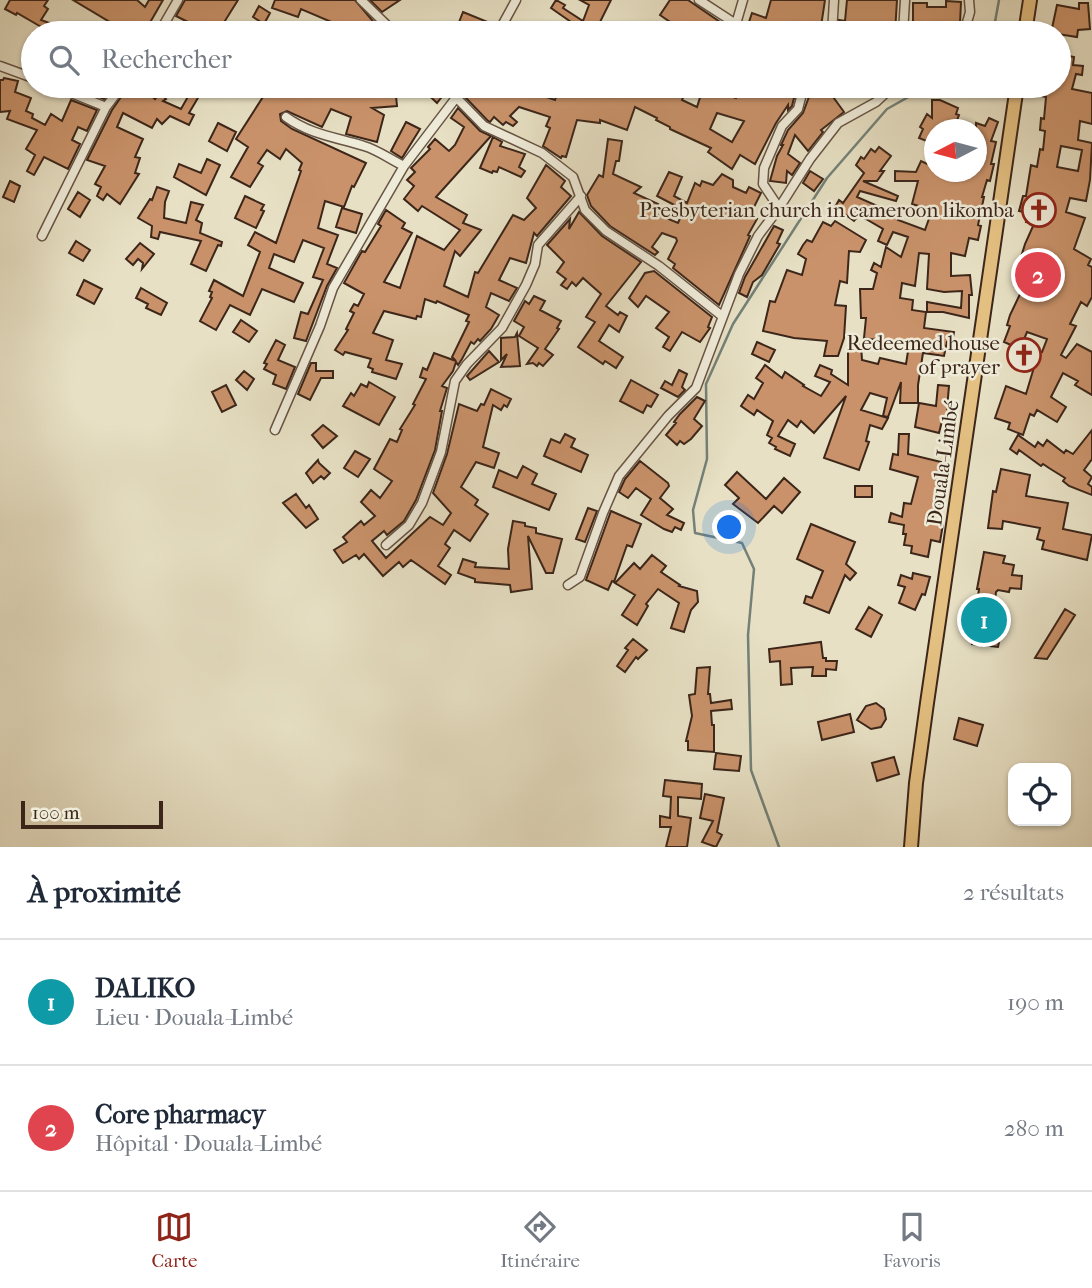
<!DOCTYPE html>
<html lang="fr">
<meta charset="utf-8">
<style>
:root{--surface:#fff;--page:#f2f2f3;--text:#1f2937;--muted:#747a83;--line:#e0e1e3;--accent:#8f2418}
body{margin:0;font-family:"IM FELL French Canon",serif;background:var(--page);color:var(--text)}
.controls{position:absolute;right:21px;bottom:21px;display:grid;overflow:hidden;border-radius:14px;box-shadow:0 2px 5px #0004}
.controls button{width:63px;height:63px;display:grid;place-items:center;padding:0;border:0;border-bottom:2px solid var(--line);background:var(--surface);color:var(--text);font:35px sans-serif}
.compass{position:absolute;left:924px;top:119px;width:63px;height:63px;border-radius:50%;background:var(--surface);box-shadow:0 2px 5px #0004;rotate:264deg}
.scale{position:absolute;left:21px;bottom:18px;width:142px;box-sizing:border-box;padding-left:7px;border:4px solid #3c261a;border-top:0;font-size:19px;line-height:24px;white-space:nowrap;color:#3c261a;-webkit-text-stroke:5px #efebd9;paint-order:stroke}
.you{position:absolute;left:730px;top:528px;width:24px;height:24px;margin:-18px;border:5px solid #fff;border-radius:50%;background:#1a73e8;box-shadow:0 0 0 10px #1a73e833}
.badge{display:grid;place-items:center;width:46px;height:46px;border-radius:50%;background:var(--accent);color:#fff;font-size:23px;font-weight:700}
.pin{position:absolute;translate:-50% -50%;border:4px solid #fff;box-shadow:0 2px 7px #0006}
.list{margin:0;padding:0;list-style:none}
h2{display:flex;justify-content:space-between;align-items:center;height:91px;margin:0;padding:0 28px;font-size:30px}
h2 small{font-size:23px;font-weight:400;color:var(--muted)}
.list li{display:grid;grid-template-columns:46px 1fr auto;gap:21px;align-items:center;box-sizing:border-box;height:126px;padding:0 28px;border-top:2px solid var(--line)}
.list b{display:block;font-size:26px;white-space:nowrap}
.list p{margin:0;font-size:23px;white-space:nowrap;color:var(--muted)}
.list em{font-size:23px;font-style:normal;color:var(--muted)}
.icon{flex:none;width:38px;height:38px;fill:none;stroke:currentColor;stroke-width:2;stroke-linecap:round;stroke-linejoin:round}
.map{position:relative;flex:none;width:1092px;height:847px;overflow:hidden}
.search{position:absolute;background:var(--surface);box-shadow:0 2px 5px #0004;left:21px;right:21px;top:21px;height:77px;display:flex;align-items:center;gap:18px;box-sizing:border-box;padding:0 24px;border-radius:38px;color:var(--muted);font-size:26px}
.sheet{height:343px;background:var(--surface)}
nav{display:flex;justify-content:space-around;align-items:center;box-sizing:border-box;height:98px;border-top:2px solid var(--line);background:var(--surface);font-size:19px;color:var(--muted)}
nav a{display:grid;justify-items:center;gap:4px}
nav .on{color:var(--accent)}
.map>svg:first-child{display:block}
</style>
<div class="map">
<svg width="1092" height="847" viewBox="0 0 1092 847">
<rect width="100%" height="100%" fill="#e7e0c4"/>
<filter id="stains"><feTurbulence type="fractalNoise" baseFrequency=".00286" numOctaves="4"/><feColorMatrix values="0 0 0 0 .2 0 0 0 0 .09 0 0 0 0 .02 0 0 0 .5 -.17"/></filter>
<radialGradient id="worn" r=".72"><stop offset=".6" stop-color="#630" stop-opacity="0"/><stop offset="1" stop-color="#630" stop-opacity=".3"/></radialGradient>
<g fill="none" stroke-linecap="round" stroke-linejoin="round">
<path stroke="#738178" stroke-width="2.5" d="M993 33 999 0
M779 847 751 770 748 635 754 569 742 543 695 533 693 510 707 459 706 384 733 324 827 178 887 109 928 86"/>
</g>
<path fill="#c9926a" stroke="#3c261a" stroke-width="2" fill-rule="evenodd" d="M10 0H48L44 6 48 9 41 20 71 31 75 23 83 27 80 33H40L43 28 17 13 16 15 5 9Z
M73 0H137L145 7 149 0H163L144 33H130L125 31Z
M185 0H238L223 24 240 33H184L190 23 176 16Z
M275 0H355L383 33H315L334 23 301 9 298 17 272 8Z
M370 0H400L382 12Z
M556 0 565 5 563 8 583 21 589 5 580 0H611L596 30 599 33H582L583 29 570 24 571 22 551 8Z
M670 0H688L720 22 712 33H686L660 15Z
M771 0H825L820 33H799L800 31 783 25 781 29 772 25 769 33H762L759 27 749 22 752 13 766 18Z
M847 0H897L895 33H839V20L845 21Z
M946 1 961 2 960 23 932 22 933 33H911L913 22V3H927V7H946Z
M1079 3H1088L1090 29 1078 30 1077 37 1051 33 1057 5 1079 9Z
M259 6 270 13 264 24 253 17Z
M463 12 495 25 492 33H465L456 30Z
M1059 54 1074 57 1073 65 1083 66 1082 75 1076 74 1072 89 1092 93V124L1080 121 1078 140 1092 143 1090 180 1086 201 1070 198 1066 212 1085 218 1074 249 1091 259 1088 265 1092 267V297L1087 306 1081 302 1070 324 1076 326 1061 355 1066 358 1077 344 1092 352V395L1075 385 1078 381 1063 373 1051 397 1066 407 1057 422 1037 410 1034 416 1030 414 1023 435 1008 429 1010 423 995 418 1006 386 1026 394 1035 364 1019 359 1023 346 1042 352 1047 339 1027 332 1020 349 1004 342 1010 326 1007 325 1010 315 1022 290 1015 287 1017 281 1014 280 1025 244 1034 224 1026 222 1028 213 1019 211 1023 196H1026L1031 165 1037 167 1040 149 1043 150 1045 131 1040 130 1041 118 1044 119 1046 97 1041 96 1044 86H1059ZM1061 146 1082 150 1078 171 1057 167Z
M4 78 18 81 15 92 31 98 26 111 33 114 32 118 45 125 51 114 62 121 71 100 97 110 87 131 78 127 72 140 80 144 68 169 44 157 34 175 27 171 35 155 26 149 37 130 7 119 10 111 0 112V80H3Z
M88 86H114L104 99 85 91Z
M194 86H205L189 113 194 115 189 125 170 116 162 124 157 119 152 128 123 113 117 127 143 139 135 157 140 158 135 173 139 174 120 204 107 194 103 200 97 196 101 187 95 184 105 166 87 160 112 110 128 87 147 97 149 94 155 99 160 93 166 99 163 101 181 109Z
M270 86 282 91 284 86H395L397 106 372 108 384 115 377 142 346 134 351 117 331 109 322 127 287 111 280 114 281 121 292 129 366 163 354 187 352 186 344 207 325 201 318 228 338 235 327 264 337 268 327 286 306 341 294 338 301 312 308 314 323 280 313 277 324 248 303 240 294 262 274 254 269 268 303 283 294 302 262 289 250 315 230 305 216 330 200 321 212 298 210 297 212 292 209 291 214 280 243 296 260 252 248 245 255 232 276 243 301 171 299 170 302 163 286 149 280 159 267 150 258 163 263 166 250 187 231 177 248 147 236 139Z
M419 86H439L444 94 437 103Z
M488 86H495L502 94 505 86H528L527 90 555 100 560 86H609L614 88 616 86H688L682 100 697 107 703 88 711 90 713 86H724L721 93 736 98 745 86H797L792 106 788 110V105L776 123 755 164 740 155 732 169 708 152 711 148 670 129V127L656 120 657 118 635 107 627 130 600 120V123L577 120 566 157 562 156 561 158 543 146 550 128 546 126 550 117 519 107 510 116 517 122 513 126 506 122 503 125 494 117 490 122 488 121 465 97 472 89 478 94ZM717 113 744 121 732 142 710 129Z
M813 86H843L831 94 844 112 821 130 823 132 808 151 795 135 788 154 800 163 792 175 787 171 786 183 770 181 777 156 783 145H781L788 130 803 113Z
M850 86H884L873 96Z
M932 100H940L958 108 956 114 959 115 953 130H934V144L919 138 923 129 920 127 927 114 932 118Z
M458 108 480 131 491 136 436 197 467 215 463 223 481 230 460 256 455 251 444 286 468 297 475 272 478 273 513 215 524 220 536 208 527 198 546 165 565 181 561 187 571 196 537 236 534 233 526 263 510 258 499 280 517 288 509 301 491 293 486 307 499 315 491 329 480 341 478 339 474 344 471 342 462 359 458 365 456 362 453 371 442 386 447 388 440 411H442L435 450 416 500 404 521 387 535 384 531 372 541 386 558 430 517 443 525 451 513 433 493 447 454 459 404 477 411 481 404 484 405 491 389 511 399 507 407 504 405 501 410 493 405 483 447 499 453 494 468 476 462 461 487 478 500 475 505 488 514 470 541 454 530 445 544 450 548 438 566 451 575 445 584 411 560 403 567 399 562 383 576 364 554 359 559 356 555 343 563 334 550 347 542 343 537 361 521 364 525 375 516 361 502 371 490 380 498 392 481 374 469 390 439 397 442 402 430 400 429 415 405 413 404 426 379 420 377 423 368 427 370 434 353 456 361 452 357 469 322 466 321 469 315 437 301 436 303 425 299 421 317 417 316 416 319 384 311 373 333 393 340 386 360 402 364 396 379 372 372 373 369 368 367 371 359 345 352 343 355 335 350 348 330 346 329 354 313 350 311 354 304 358 306 364 294 344 283 362 251 365 252 381 226 378 224 386 210 405 223 402 228 412 233 384 282 400 288 417 236 444 250 460 230 422 206 418 211 404 199 414 186 407 180 415 172 411 168 430 149 428 147 435 139 449 151 455 145 464 127 451 118Z
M989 118 998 122 991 141 996 142 991 164H994L990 181 987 180 982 197H984L978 225 981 226 978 240 969 238 965 256 951 253V276L970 275 972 295H969V318L943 312H927V302L961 308 962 291 944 292 927 289 929 254 919 253 915 286 902 283 900 298 913 300 912 310 926 312 924 328 954 332 952 342H947L944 356 923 353 918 385V403H900L901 382 888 417 883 416 887 398 870 393 861 410 888 418 882 429 870 425 866 441 869 442 859 470 824 458 846 396 814 433 801 421 797 427 788 420 778 436 795 444 790 456 775 449 776 447 769 443 772 438 767 435 773 421 757 410 754 415 741 406 748 395 754 399 763 383 756 378 765 365 782 378 785 372 804 385 803 386 821 396 830 382 815 376 820 365 832 370 831 374 848 385V341L861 345 862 360 878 364 880 358 906 364 909 345 864 338 866 318H861L860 289H873L877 273 871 270 874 263 881 267 886 247 901 257 908 237 893 232 887 245 878 241 883 229 859 215 854 221 835 207 839 200 843 203 864 173 856 165 861 157 864 159 871 149 875 152 879 147 891 156 880 171H884L877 181H863L898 196 896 201 860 191 857 197 900 216 898 220 925 230 932 210 912 204 918 181H895V171L916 172 921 161 934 167V172H976V123L985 126Z
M406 122 420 129 402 158 391 151Z
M218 123 236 132 227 151 209 141Z
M493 137 502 142 500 146 525 154 519 167 525 171 521 177 499 167 497 172 493 171 492 173 480 168Z
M608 139 622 141 619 161H616L613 174 641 187 634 193 658 204 654 213 678 223 684 210 657 196 669 172 682 177 674 196 687 203 695 183 700 186 702 181 713 185 722 174 733 180V187L746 193 749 187 761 193 750 215 757 219 748 235 750 236 719 305 673 268 675 264 668 259 677 241 676 238 662 233 652 247 658 252 655 255 610 226 591 206 587 195 599 175 603 177Z
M207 159 220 165 206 195 174 177 179 164 201 173Z
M810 171 823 179 814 191 803 183Z
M10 181 20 186 14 202 3 197Z
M157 187 169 191 165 202 164 218 186 223 191 202 203 205 196 220 202 223 200 233 222 242 221 246 218 245 206 271 191 264 201 241 160 232 158 239 151 237 152 226 138 218 150 199 152 200Z
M78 192 90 200 80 217 68 209Z
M245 196 264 205 261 210 264 211 256 228 235 218Z
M342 208 362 214 356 233 336 227Z
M579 212 602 236 641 262 606 306 618 315 620 312 627 316 619 332 609 325 599 341 623 357 616 368 605 361 603 364 578 347 595 322 586 317 601 294 583 278 576 286 572 282 567 289 561 285 566 279 557 272 564 262 547 245 570 219 569 229Z
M835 221 866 240 860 252 849 251 847 283 840 281 835 305 846 306 844 338 838 356H824L827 341 794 338 763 331 770 301 775 302 787 270 802 275 806 259 798 254 803 245 807 240 812 242 823 222 831 226Z
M774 226 783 230 777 243 780 244 762 275 753 282 747 297 739 293 745 277Z
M76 241 90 250 83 261 69 253Z
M140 243 154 254 142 269 143 263 138 259 133 265 126 259Z
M654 271 712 317 708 327 710 328 700 342 682 332 670 351 663 347 669 337 656 328 669 312 646 296 638 307 629 298 645 273Z
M84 280 102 289 94 304 77 295Z
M141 288 167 303 161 315 146 308 148 304 136 298Z
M534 296 545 301 540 310 561 321 557 328 559 329 545 349 553 355 543 366 539 363 537 366 533 363 527 364 538 348 519 336 524 327 514 321 525 301 529 304Z
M241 320 257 331 249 342 233 332Z
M517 333 520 366 501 367 507 354 501 360V338L515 337Z
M276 340 285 345 278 360 295 367 286 389 273 384 276 375 264 369 267 364 264 363Z
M757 342 775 350 769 362 752 354Z
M489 351 499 362 470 380 467 376Z
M311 363H316V371H333V378H321L310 400 298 394Z
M679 370 687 374 682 387 685 390 678 397 661 388 665 381 672 385Z
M244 371 254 379 247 390 236 380Z
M631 380 658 395 651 407 647 405 643 413 620 401Z
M369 382 395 397 379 425 343 406 351 393 354 396 361 384 367 387Z
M226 385 236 405 222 412 212 392Z
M938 385 949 386 947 409 951 410 948 422 942 421 939 433 915 427 919 403 936 406Z
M697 397 705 401 694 419 702 426 691 439 684 444 680 441 677 445 666 435 676 423 674 422 680 414Z
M323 425 337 436 323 448 312 435Z
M1092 430V459L1084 470 1092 477 1088 484 1092 487V495L1069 486 1063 481 1065 478 1049 468 1043 464 1041 466 1019 450 1017 454 1010 449 1018 435 1035 447 1038 442 1043 446 1047 440 1064 453 1066 450 1073 454Z
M565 434 575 439 571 447 588 455 581 472 544 456 551 439 560 443Z
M899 434H909L908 454 941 462 936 481 941 482V504H935L932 522 943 524 940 542 931 540 928 557 911 553 912 546 904 545 906 534H903L904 525 889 522 891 513 902 517 904 503 911 504 918 477 890 469 893 454 898 455Z
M355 451 370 459 358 477 344 468Z
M318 460 319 463 330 473 324 479 321 476 313 483 306 473Z
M640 461 668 483 669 486 660 498 673 509 667 515 684 523 681 530 675 527 672 532 664 529 641 515 651 499 636 488 628 498 619 492 625 479Z
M523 466 537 474 532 484 556 494 549 510 493 487 499 470 517 478Z
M1001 469 1030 475 1026 496 1068 503 1063 529 1092 535 1087 560 1042 549 1044 541 1037 539 1040 528 1003 521 1002 529 988 528 993 491 996 492Z
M737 472 766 499 784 478 800 492 782 513 774 506 758 523 733 504 739 498 725 485Z
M855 486H872V497H855Z
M296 494 306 508 309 505 318 519 306 528 283 503Z
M588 508 597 511 585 542 576 539Z
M611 511 641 524 632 547 627 545 614 582 612 581 608 590 586 580Z
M513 521 525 523V526L536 528V533L562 539 553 573H546L528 536 532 589 511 592 510 585 475 582V579L458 573 463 559 476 563 475 567 509 569 508 549Z
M811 524 855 542 846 564 856 573 850 580 845 575 829 613 804 603 806 596 812 598 823 571 797 559Z
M984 552 1005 556 1003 563 1014 565 1012 575 1022 576 1021 589 1010 588 1009 592 998 590 996 592 992 625 1002 627 998 647 972 644 979 589H977Z
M652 555 666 566 661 572 680 585 679 586 697 591 698 602 691 610 684 632 671 628 679 603 658 589 646 604 648 606 637 625 622 615 635 595 615 583 634 563 640 569Z
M913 573 930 577 925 595 922 594 915 610 899 603 905 587 898 585 901 575 912 579Z
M869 607 882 615 871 637 856 629Z
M1065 609 1075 615 1047 659 1035 658Z
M633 639 647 650 638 659 636 657 625 672 617 666 628 650 625 648Z
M821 642 823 658H826V661H837L836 670 826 669V676H812L813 667 791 668 792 684 781 685 780 661 770 662 769 649Z
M710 667 708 694H710L711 703 731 700 732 709 711 711 712 725H714V752L688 750V741H686L692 716 689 695 695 694 697 668Z
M876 703 884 709 886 719 881 727 871 729 857 720 866 706Z
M850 714 854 732 822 740 818 722Z
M959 718 983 725 977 746 954 739Z
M716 753 741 756 739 771 714 769Z
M894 757 899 774 877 781 872 763Z
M665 780 702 784 701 799 678 797V816L691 818 687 847H666L671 827H660V816L670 818 671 797 663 796Z
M705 794 724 798 717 832 722 835 716 847 702 842 713 821 700 818Z"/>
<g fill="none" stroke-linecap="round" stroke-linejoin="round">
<g stroke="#675444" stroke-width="11">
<path id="minor" d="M361 0 395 33
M699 0 736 24 743 0
M736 24 756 33
M159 33 178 0
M498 33 516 0
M832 33 834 0
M903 33 905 0
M964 33 970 12 969 0
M0 66 33 78
M54 86 106 107
M445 86 484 126 542 153 573 177 585 210 606 231 659 266 722 316
M286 117C311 135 336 137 364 146 378 150 391 160 404 166
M779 208 763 184 764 168 782 126 798 109 804 86
M42 236 106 107 122 86
M275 430 320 326 333 288 404 166 465 86
M386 545 409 525 422 503 441 452 455 381 467 364 502 328 526 285 535 264 538 245 581 196
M568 585 580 577 603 513 619 476 668 416 696 388 739 274 758 236 779 208 810 159 838 123 876 102 893 86"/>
</g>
<g stroke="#3c261a" stroke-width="16">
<path id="trunk" d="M1025 33 1030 0
M911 847 916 783 927 703 1017 86"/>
</g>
<use href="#minor" stroke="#efebd9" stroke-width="8"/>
<use href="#trunk" stroke="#e4c082" stroke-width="12"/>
</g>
<defs>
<g id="church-ring" transform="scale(1.75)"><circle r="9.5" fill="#efebd9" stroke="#8f2418" stroke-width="1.5"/><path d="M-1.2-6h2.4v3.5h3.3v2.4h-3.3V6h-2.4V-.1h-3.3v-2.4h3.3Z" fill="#8f2418"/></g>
</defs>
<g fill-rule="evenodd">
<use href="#church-ring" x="1039" y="210"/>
<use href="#church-ring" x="1024" y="355"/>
</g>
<g text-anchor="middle" stroke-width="5" stroke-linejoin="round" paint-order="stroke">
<g font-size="21" fill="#3c261a" stroke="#efebd9" text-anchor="end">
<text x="1014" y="217">Presbyterian church in cameroon likomba</text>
<text x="1000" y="350">Redeemed house<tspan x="1000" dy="24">of prayer</tspan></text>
</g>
<g font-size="21" fill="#3c261a" stroke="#efebd9">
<text transform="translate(943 463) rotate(-82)" y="7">Douala-Limbé</text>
</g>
</g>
<rect width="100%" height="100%" filter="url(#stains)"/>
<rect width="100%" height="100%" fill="url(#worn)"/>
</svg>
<div class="controls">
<button><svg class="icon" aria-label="locate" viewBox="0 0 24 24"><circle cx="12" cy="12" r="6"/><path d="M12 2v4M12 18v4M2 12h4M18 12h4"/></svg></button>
</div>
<svg class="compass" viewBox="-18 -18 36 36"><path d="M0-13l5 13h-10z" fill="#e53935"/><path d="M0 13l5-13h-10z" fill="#747a83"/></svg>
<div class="scale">100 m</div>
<div class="you"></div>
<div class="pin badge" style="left:984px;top:620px;background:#0f9aa8">1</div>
<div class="pin badge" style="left:1038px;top:275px;background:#e0444e">2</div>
<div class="search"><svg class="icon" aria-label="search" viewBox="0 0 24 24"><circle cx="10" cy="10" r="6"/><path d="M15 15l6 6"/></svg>Rechercher</div>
</div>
<section class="sheet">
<h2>À proximité<small>2 résultats</small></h2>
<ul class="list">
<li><span class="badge" style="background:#0f9aa8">1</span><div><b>DALIKO</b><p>Lieu · Douala-Limbé</p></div><em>190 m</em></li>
<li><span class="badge" style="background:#e0444e">2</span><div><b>Core pharmacy</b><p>Hôpital · Douala-Limbé</p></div><em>280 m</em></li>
</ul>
</section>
<nav>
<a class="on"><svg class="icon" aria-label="map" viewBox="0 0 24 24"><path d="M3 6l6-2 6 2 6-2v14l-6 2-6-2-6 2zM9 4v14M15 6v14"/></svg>Carte</a>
<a><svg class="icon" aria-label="directions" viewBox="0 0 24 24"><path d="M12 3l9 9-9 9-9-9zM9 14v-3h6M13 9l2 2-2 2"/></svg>Itinéraire</a>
<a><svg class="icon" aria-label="saved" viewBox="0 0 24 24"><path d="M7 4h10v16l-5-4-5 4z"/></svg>Favoris</a>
</nav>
